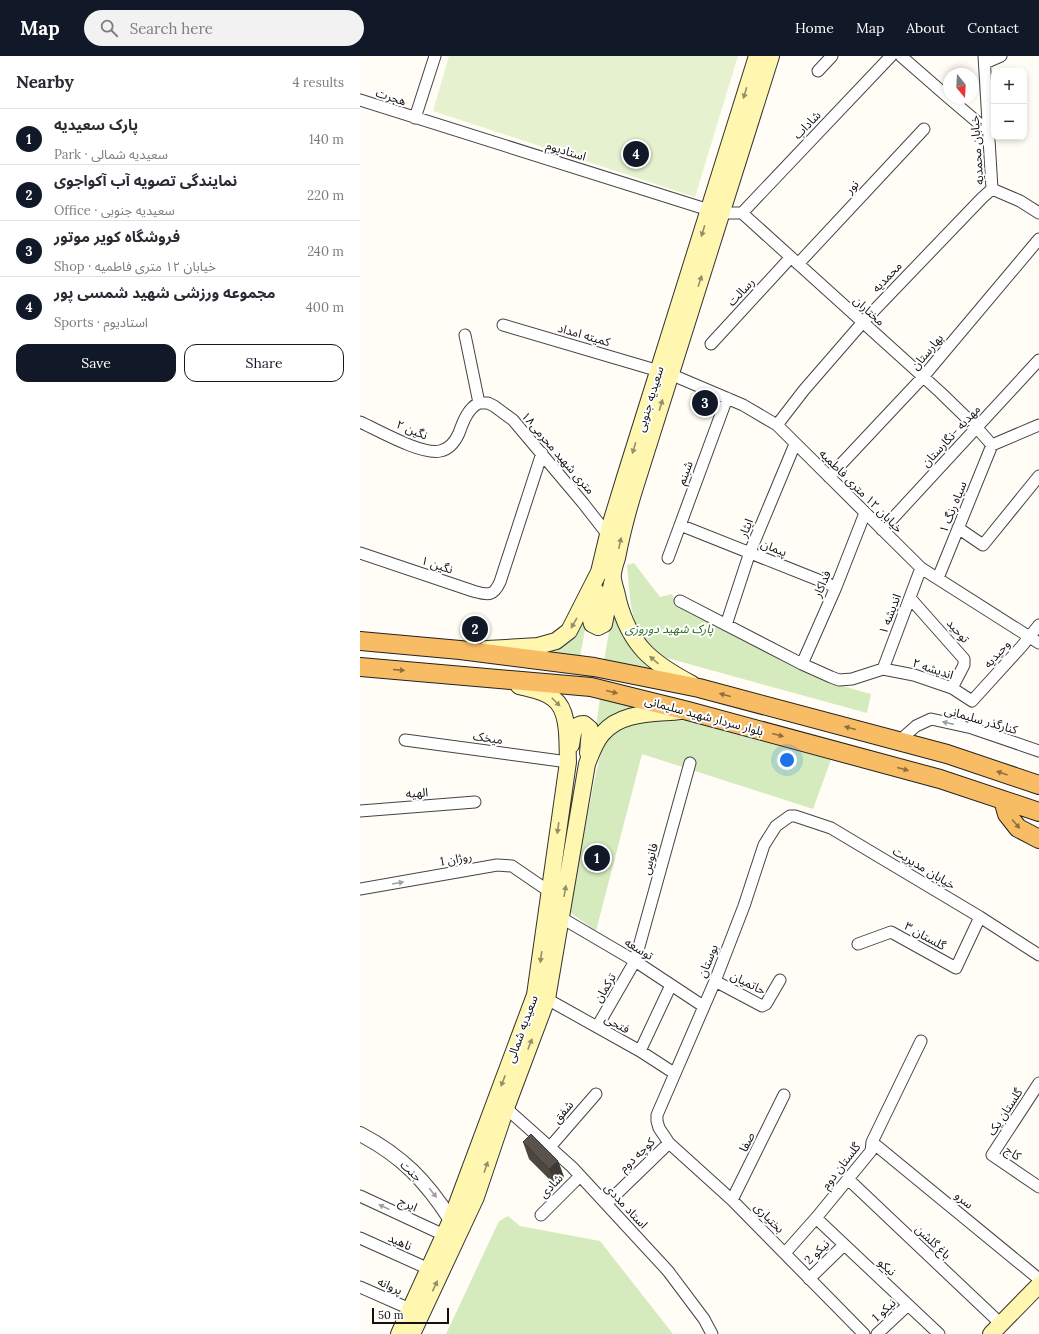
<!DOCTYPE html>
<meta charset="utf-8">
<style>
:root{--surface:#fff;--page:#f2f2f3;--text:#2b2b33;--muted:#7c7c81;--line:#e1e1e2;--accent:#111827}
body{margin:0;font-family:Lora,"Noto Sans Arabic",serif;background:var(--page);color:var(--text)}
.controls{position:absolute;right:12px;top:12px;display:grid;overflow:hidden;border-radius:8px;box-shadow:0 2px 6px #0003}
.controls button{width:36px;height:36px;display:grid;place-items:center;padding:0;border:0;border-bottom:1px solid var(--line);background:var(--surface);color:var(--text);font:20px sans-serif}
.compass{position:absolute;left:583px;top:12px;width:36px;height:36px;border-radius:50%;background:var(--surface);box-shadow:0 2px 6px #0003;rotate:162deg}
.scale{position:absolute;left:12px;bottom:10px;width:77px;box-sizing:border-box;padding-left:4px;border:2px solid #111;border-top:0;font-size:11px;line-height:14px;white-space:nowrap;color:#111;-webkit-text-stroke:3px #fff;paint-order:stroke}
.you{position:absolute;left:427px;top:704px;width:14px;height:14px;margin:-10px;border:3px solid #fff;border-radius:50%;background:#1a73e8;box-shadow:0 0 0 6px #1a73e833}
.badge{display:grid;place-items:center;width:26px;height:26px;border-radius:50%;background:var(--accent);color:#fff;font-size:13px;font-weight:700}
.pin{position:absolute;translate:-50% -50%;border:2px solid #fff;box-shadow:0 1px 4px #0006}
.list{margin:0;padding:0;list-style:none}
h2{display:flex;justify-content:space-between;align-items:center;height:52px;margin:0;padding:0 16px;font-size:17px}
h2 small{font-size:13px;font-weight:400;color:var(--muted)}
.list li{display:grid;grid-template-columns:26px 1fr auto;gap:12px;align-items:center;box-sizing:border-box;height:56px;padding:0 16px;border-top:1px solid var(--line)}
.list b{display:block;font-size:15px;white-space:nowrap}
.list p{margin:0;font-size:13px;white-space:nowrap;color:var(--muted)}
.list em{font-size:13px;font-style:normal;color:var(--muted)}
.actions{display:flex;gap:8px;padding:12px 16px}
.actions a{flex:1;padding:9px 0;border:1px solid var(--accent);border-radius:12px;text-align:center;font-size:14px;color:var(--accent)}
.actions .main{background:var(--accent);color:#fff}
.icon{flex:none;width:22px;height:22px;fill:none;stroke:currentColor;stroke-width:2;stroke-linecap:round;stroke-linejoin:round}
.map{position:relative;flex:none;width:679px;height:1278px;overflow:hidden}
header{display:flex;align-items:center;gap:24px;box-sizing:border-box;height:56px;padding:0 20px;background:var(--accent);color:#fff}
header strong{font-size:19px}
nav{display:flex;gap:22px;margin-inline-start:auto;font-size:14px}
.search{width:280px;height:36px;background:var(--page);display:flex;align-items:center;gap:10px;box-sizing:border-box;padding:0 14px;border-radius:22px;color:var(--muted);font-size:15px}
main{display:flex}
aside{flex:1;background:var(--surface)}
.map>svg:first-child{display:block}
</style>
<header>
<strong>Map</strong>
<div class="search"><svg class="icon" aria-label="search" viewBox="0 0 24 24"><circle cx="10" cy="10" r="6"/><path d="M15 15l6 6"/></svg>Search here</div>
<nav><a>Home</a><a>Map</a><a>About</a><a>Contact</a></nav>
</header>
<main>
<aside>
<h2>Nearby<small>4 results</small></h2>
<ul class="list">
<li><span class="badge">1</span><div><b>پارک سعیدیه</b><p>Park · سعیدیه شمالی</p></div><em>140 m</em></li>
<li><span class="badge">2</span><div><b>نمایندگی تصویه آب آکواجوی</b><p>Office · سعیدیه جنوبی</p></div><em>220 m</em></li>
<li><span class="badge">3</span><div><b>فروشگاه کویر موتور</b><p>Shop · خیابان ۱۲ متری فاطمیه</p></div><em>240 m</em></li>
<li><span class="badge">4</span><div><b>مجموعه ورزشی شهید شمسی پور</b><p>Sports · استادیوم</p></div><em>400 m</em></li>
</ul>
<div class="actions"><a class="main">Save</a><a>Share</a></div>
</aside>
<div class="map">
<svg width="679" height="1278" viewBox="0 0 679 1278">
<rect width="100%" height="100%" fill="#fffdf5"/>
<path fill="#d5ebbd" d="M274 507 300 541 312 538 317 548 433 611 479 629 511 638 507 657 307 602C302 599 295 596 291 592 269 572 270 537 267 509Z
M230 546 220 601 174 595 187 593Z
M254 546 303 617 244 605Z
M240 642 290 653 235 678Z
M312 663 332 666 471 704 453 753 282 698 236 875 211 857 209 851 236 717C239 706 241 691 249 682 263 664 291 664 312 663Z
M148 1160 160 1170 240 1185 313 1278H86L139 1165Z"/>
<path fill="#e6f2cf" d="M89 0H378L335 141 73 55Z"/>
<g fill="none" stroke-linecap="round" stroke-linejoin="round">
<g stroke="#444" stroke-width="13">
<path id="minor" d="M541 0 589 42
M624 0 632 133
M625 7 641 0
M458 15 472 0
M589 42 629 76
M0 44 349 154
M55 62 75 0
M632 133 660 145 679 157
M361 157H382L580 336 617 372 632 389
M382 157 531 0
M438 208 564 73
M143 269 299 315
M105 279 119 347
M351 288 431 201
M310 318 383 349 417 369 561 512 679 587
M119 347H128L134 350 153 364 223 447 248 479
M0 366C18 374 61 399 80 395 90 393 95 386 99 377 103 366 108 352 119 347
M417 369 444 334 503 266 622 142 632 133
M632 389 679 369
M469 421 563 321 679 183
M320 469 476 531
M598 472 623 489 679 420
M522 474 679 304
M0 497 113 535C128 539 133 541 140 526L182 397
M308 502 367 342
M578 522 632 389
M550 542 604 603V609L592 632
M320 545 442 608 471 621 479 624 492 623 523 613 554 619 592 632 612 645 662 590 679 569
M366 569 390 496 435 388
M442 608 476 531 505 457
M523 613 561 512
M45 684 208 706
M539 685 556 670 571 663 612 672 679 695
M0 755 115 746
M0 833 137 809 152 810 190 836
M200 861 275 905 343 950
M498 888 531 876 596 912 620 861
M355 925 402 950 406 948 420 924
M187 943 280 995 314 1017
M237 971 275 905 330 707
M280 995 311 929
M679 1027 632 1099 679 1131
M146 1052 212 1111 308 1215 344 1263 352 1278
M512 1086 679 1223
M190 1091 236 1038
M488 1123 641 1268
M0 1140 84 1179
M372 1144 424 1039
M246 1148 309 1087
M181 1159 220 1120
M456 1162 579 1278
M0 1182 69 1213
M425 1197 456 1162 511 1095 512 1086 561 985
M449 1223 484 1189
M0 1231 50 1253
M504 1278 372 1144 309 1087 299 1072 297 1065V1059L355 925 384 850 404 789 416 770 430 760H435L471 772 620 861 679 899
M517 1278 548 1249"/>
</g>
<g stroke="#444" stroke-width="16">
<path id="tertiary" d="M0 1078C42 1100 66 1125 91 1164"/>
</g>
<g stroke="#333" stroke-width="18">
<path id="secondary" d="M236 535 231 564 232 568 238 571 244 568 252 527
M127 593 178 590 196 585 209 575 239 516 250 470 265 421 397 0
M332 628C292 607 270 590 258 544 257 537 254 530 253 523 252 517 255 508 257 502 262 476 269 450 277 425L411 0
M211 689C213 680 212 668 224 668L230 673 228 697
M39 1278 91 1164 175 939 208 706C207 688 210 655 194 643 185 635 170 633 159 630
M52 1278 116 1141 146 1052 187 943 227 708C231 698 235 686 242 678 261 655 294 658 321 655
M631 1278 679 1229"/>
</g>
<g stroke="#222" stroke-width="20">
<path id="trunk" d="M0 585 100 594 234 611 339 632 587 698 679 729
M0 611 231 631 328 655 580 723 679 756
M643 744 647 758 658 772 679 783"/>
</g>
<use href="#minor" stroke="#fff" stroke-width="11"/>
<use href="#tertiary" stroke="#fff" stroke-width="14"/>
<use href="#secondary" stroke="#fff6b0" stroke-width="16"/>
<use href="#trunk" stroke="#f7bc64" stroke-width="18"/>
</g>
<path fill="#4d4742" d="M163 1086 198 1105 204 1121 195 1129 169 1103Z"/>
<path fill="#3f3936" d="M198 1105 204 1121 195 1129 189 1113Z"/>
<path fill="#5a524d" stroke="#3f3936" d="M171 1078 198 1105 189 1113 163 1086Z"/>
<defs><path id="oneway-solid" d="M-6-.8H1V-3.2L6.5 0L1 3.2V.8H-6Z"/></defs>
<g fill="#948f68">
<use href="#oneway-solid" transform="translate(385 37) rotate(107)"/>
<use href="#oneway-solid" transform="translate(343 175) rotate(107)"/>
<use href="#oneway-solid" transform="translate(340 225) rotate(-72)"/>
<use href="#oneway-solid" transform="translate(301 349) rotate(-73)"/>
<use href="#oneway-solid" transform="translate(274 392) rotate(107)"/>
<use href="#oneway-solid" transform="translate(260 487) rotate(-78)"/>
<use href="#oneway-solid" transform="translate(214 567) rotate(120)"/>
<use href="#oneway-solid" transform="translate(294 604) rotate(-139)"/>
<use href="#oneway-solid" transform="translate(196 646) rotate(45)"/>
<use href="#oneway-solid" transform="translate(198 772) rotate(98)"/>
<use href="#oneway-solid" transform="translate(205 835) rotate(-80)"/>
<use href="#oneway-solid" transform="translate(181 901) rotate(98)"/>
<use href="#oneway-solid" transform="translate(170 988) rotate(-69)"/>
<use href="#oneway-solid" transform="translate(143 1025) rotate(111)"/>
<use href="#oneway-solid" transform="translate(126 1111) rotate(-71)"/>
<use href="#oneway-solid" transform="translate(75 1230) rotate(-65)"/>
</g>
<g fill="#906f3f">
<use href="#oneway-solid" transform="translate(39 614) rotate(5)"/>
<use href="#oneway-solid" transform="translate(252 636) rotate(14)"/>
<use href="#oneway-solid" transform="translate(365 639) rotate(-165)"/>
<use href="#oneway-solid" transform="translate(490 672) rotate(-165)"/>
<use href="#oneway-solid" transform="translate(418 679) rotate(15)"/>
<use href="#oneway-solid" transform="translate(543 713) rotate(15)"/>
<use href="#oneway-solid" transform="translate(642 717) rotate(-161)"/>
<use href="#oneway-solid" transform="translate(656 768) rotate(49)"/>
</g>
<g fill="#a0a0a0">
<use href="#oneway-solid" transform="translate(588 667) rotate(-167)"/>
<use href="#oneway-solid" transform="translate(38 827) rotate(-10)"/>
<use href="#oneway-solid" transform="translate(73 1137) rotate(51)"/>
<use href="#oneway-solid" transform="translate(24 1151) rotate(-155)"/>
</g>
<g text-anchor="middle" stroke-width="4" stroke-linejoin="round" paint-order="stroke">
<g font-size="12" fill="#111" stroke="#fff">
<text transform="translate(31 41) rotate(18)" y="4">هجرت</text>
<text transform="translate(447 69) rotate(-46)" y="4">شاداب</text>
<text transform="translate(617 94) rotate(-94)" y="4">خیابان محمدیه</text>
<text transform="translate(206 95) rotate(17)" y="4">استادیوم</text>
<text transform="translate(492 131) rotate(-47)" y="4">نور</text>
<text transform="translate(527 221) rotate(-46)" y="4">محمدیه</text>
<text transform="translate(381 236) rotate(-47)" y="4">رسالت</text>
<text transform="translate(509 255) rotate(42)" y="4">مختاران</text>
<text transform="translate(224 279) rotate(16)" y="4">کمیته امداد</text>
<text transform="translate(567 296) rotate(-50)" y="4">بهارستان</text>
<text transform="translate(290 343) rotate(-73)" y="4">سعیدیه جنوبی</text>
<text transform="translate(52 374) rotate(22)" y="4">نگین ۲</text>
<text transform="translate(591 380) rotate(-47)" y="4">مهدیه -نگارستان</text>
<text transform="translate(198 397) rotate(49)" y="4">۱۸متری شهید محرمی</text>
<text transform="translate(325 417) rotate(-70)" y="4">شبنم</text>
<text transform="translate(501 435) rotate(45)" y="4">خیابان ۱۲ متری فاطمیه</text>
<text transform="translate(593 451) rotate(-68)" y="4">سیاه رنگ ۱</text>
<text transform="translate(386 472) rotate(-68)" y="4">ایثار</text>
<text transform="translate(414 492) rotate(22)" y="4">پیمان</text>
<text transform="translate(77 509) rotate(18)" y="4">نگین ۱</text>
<text transform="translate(462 528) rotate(-67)" y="4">فداکار</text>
<text transform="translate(530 558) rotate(-69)" y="4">اندیشه ۱</text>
<text transform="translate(598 575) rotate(48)" y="4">توحید</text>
<text transform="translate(637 598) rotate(-48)" y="4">وحیدیه</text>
<text transform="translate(573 613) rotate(18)" y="4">اندیشه ۲</text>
<text transform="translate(344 660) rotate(15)" y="4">بلوار سردار شهید سلیمانی</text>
<text transform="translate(621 664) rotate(16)" y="4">کنارگذر سلیمانی</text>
<text transform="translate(128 682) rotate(8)" y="4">میخک</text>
<text transform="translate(57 737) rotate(-4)" y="4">الهیه</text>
<text transform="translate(96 803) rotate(-10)" y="4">روژان 1</text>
<text transform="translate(290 803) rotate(-74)" y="4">فانوس</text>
<text transform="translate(564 812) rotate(31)" y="4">خیابان مدیریت</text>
<text transform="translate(565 880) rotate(29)" y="4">گلستان ۳</text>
<text transform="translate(279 893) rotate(31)" y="4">توسعه</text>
<text transform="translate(348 905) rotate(-68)" y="4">بوستان</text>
<text transform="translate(388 927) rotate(26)" y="4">حاتمیان</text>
<text transform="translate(245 932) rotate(-60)" y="4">ترکمان</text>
<text transform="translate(257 968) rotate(29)" y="4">فتحی</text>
<text transform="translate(162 973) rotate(-70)" y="4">سعیدیه شمالی</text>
<text transform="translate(203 1056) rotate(-50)" y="4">شفق</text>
<text transform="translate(645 1056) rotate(-57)" y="4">گلستان یک</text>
<text transform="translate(387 1086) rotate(-64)" y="4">صفا</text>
<text transform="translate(653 1097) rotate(34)" y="4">کاج</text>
<text transform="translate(277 1099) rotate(-44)" y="4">کوچه دوم</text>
<text transform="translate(481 1110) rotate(-52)" y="4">گلستان دوم</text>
<text transform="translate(51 1115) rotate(43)" y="4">جنت</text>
<text transform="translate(191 1130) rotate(-46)" y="4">شادی</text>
<text transform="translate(604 1144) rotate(40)" y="4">سرو</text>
<text transform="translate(48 1148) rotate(25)" y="4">ایرج</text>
<text transform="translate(266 1150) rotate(47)" y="4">استاد مددی</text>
<text transform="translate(409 1162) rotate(45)" y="4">بختیاری</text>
<text transform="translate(40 1186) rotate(24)" y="4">ناهید</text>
<text transform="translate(573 1186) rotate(43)" y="4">باغ گلشن</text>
<text transform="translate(457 1196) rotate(-44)" y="4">نیکو 2</text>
<text transform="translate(527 1211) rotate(43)" y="4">نیکو</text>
<text transform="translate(30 1230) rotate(24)" y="4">پروانه</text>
<text transform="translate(524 1254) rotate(-43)" y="4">نیکو 1</text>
</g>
<g font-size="12" font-style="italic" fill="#2f6b1f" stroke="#fff">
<text x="309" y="577">پارک شهید دوروزی</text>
</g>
</g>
</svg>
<div class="controls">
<button>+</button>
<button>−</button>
</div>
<svg class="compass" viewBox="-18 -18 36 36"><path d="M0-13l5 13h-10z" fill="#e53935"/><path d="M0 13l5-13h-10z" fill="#7c7c81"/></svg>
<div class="scale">50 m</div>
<div class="you"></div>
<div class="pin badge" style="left:237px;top:802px">1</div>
<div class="pin badge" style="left:115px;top:573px">2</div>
<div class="pin badge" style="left:345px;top:347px">3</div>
<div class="pin badge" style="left:276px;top:98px">4</div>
</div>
</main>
